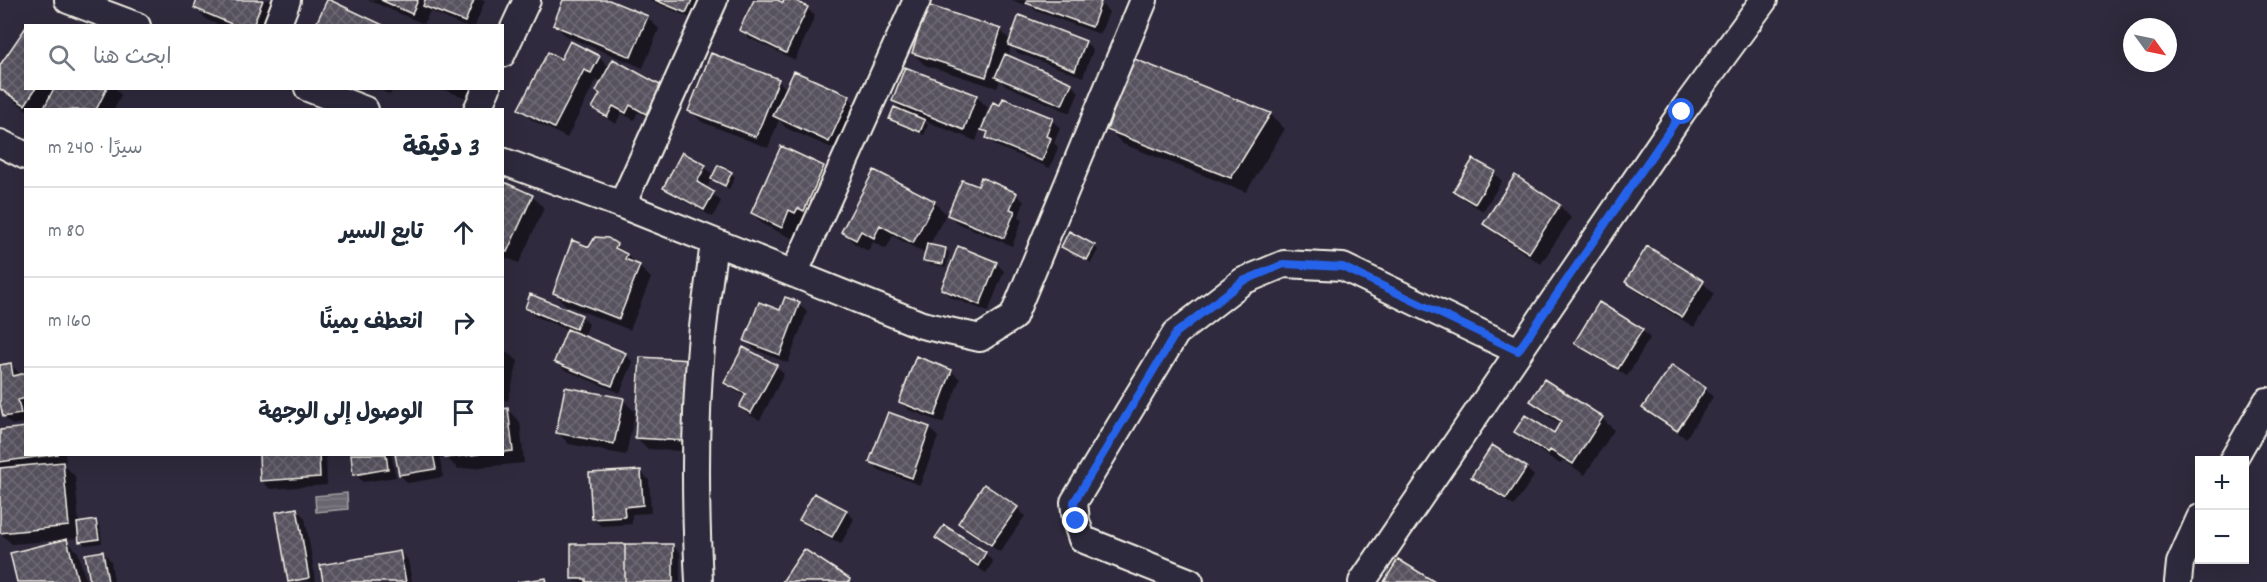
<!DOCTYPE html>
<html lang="ar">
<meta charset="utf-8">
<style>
:root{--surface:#fff;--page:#f6f6f7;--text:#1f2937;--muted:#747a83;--line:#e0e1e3}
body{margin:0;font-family:Dekko,"Playpen Sans Arabic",sans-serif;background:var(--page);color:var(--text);direction:rtl}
.controls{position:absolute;right:18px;bottom:18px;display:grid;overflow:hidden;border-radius:0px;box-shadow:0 6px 24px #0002}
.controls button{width:54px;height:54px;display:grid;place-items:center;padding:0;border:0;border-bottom:2px solid var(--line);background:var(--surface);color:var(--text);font:30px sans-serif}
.compass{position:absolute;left:2123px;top:18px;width:54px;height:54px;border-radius:50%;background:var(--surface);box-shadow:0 6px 24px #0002;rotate:123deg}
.stop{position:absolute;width:18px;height:18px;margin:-14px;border:4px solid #2563eb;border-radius:50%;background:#fff}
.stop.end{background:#2563eb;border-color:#fff;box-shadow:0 2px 6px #0008}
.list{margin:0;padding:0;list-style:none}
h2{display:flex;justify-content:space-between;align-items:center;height:78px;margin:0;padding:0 24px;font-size:26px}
h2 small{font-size:20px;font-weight:400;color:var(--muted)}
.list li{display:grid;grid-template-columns:39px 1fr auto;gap:18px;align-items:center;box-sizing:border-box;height:90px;padding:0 24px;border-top:2px solid var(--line)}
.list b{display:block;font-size:22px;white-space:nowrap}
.list em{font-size:20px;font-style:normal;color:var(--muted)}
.icon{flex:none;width:33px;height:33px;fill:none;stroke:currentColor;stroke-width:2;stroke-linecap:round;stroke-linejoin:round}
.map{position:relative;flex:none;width:2267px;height:582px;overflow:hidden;direction:ltr}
.search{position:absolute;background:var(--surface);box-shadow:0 6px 24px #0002;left:24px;top:24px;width:480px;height:66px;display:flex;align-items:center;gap:15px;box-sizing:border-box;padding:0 21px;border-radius:0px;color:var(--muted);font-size:22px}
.panel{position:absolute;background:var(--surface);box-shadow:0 6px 24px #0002;left:24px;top:108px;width:480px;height:348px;border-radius:0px;direction:rtl}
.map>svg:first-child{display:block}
</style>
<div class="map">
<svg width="2267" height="582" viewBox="0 0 2267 582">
<defs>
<pattern id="water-rules" width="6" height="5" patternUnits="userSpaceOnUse" patternTransform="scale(1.5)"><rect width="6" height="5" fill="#6a6670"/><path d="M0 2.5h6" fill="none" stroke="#807c84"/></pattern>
<pattern id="building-cross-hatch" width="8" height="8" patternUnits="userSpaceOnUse" patternTransform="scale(1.5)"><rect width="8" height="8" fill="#56525f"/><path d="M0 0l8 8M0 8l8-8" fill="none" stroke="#6f6b76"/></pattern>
</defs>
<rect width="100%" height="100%" fill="#2f2a3d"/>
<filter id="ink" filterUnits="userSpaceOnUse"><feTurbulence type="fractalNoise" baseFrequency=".0167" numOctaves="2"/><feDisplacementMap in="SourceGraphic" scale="12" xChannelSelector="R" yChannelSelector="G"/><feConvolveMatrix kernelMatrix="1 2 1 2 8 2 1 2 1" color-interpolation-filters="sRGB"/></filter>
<g filter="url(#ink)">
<path fill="url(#water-rules)" stroke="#a19ea0" stroke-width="1.5" d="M347 493 348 509 316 512 315 496Z"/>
<path fill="#0007" d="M199 0H280L269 26H222L207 20 196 8Z
M368 0H485L475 26H463L430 11 424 24Z
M565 0H606L647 17 659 29 643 68 566 36 555 25Z
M649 0H703L695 20Z
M756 0H780L779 2 784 5 786 0H791L807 8 815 16 795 60 749 38 741 30Z
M1011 0H1091L1101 4 1109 12 1100 34 1036 11 1026 0 1025 5Z
M928 7 1001 31 1011 41 1085 42 1093 50 1083 77 1018 53 1011 46 1008 57 1071 84 1079 92 1070 113 1005 85 1000 80 997 88 925 65 913 53Z
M599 57 610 68 614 61 669 95 655 121 638 112 634 120 621 113 616 124 602 116 594 108 601 95 602 83 596 80 567 138 532 120 520 108 562 61Z
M0 67 26 88H115L121 95 114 110H45L46 106 45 105 42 110H27L0 90Z
M778 81 787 89 849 98 861 109 841 152 786 128 779 120 768 148 702 122 690 110Z
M377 88H393L390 95Z
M439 88H486L481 103Z
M976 96 988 108 982 125 985 126 1000 107 1052 120 1060 128 1054 143 1058 147 1050 168 996 146 981 127 976 141 923 120 928 125 924 135 894 123 891 119 906 114 893 101Z
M1270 114 1285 129 1246 192 1123 144 1108 129Z
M682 154 705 167 714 176 731 173 735 177 729 189 712 178 706 189 721 201 713 217 673 195 665 187Z
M823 167 835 179 807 224 801 221 794 239 764 225 752 213Z
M1494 173 1502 181 1483 211 1463 199 1455 191Z
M502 183 532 196 544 208 519 263 502 256Z
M979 188 1016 194 1024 202 1019 216 1022 220 1012 246 957 223 949 215Z
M934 202 946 214 929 246 945 249 949 253 946 267 929 264 925 260 926 254 893 236 886 249 873 242 868 251 855 244 843 232Z
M1560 206 1571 218 1541 264 1497 235 1485 223Z
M616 245 651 278 630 330 566 305 554 293 589 248Z
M1094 246 1098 250 1091 263 1063 247Z
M996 263 1004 271 988 312 950 297 942 289Z
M1627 281 1703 283 1714 294 1694 327 1639 293Z
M799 304 807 312 788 363 754 349 746 341 781 312Z
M526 308 581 316 589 324 584 337 625 354 633 362 620 393 563 369 555 361 568 330 534 316Z
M1642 330 1650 338 1627 376 1584 350 1576 342Z
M502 349 518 361 508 401 502 399Z
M642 359 698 452 648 449 636 437Z
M10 364 18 372 19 376 26 375V422L12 425 4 417 0 395V366Z
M776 366 784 374 760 420 749 415 741 407 746 397 734 390 726 382Z
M951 371 960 379 943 423 909 410 900 402Z
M1544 381 1603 419 1614 430 1585 475 1563 460 1560 464 1528 443 1516 431 1554 435 1561 424 1543 413 1532 401Z
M1705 389 1713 397 1686 438 1652 416 1644 408Z
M623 400 635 412 626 455 569 444 557 432Z
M502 410H508L520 422 524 463 458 469 446 457V454H502Z
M889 413 930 429 938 437 920 485 879 470 871 462Z
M0 432 26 454H65L66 462 62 463 75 476 79 525 96 522 100 526 102 543 85 545 80 538 65 539 78 552 86 582H18L61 541V540L12 544 0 533Z
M260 454H326L327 485 270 489 262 481Z
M352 454H391L396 477 363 482 355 474Z
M397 454H439L443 477 408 483 400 475Z
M1526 468 1534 476 1514 506 1481 485 1473 477Z
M641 472 649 480 651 513 632 514V524L601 526 593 518Z
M1017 508 1025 516 1000 552 968 531 960 522Z
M297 510 305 518 316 582 289 581Z
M846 511 854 519 841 544 809 528 801 520Z
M945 527 985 553 993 562 986 573 945 546 937 538Z
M672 545 680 553V582H576L572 579Z
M103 552 111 561 114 582H92Z
M400 552 408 560 412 582H325Z"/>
<path fill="url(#building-cross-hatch)" stroke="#f4f1e8" stroke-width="1.5" d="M197 0H263L253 26H236L194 8Z
M327 0H330L385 26H315Z
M381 0H418L412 14Z
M425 0H474L465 22 423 6Z
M563 0H609L648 16 631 57 553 25Z
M655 0H692L686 13Z
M754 0H778L783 3 784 0H794L808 7 786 53 739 30Z
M1027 0H1095L1101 2 1092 27 1026 3Z
M927 5 1001 29 986 77 912 53Z
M1019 15 1086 41 1075 70 1008 45Z
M26 27V88H36L25 105 0 89V65Z
M570 41 600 56 591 73 584 70 554 128 518 109 548 52 561 59Z
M711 53 779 79 756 137 688 111Z
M1005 54 1072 83 1062 105 995 77Z
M1132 58 1271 113 1231 178 1107 130Z
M613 59 662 86 646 114 630 105 626 113 613 106 607 117 592 108 600 94 596 91Z
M905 67 977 95 964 130 892 101Z
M794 71 850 96 829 142 773 116Z
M54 88H107L96 110H43Z
M1003 98 1053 118 1046 136 1051 138 1042 161 986 138 988 132 981 130 993 102 1000 105Z
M894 107 925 120 920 132 889 119Z
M781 146 824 166 804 211 798 208 795 213 789 210 782 228 751 213Z
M682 152 706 165 697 182 714 192 704 210 663 188Z
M1473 159 1495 171 1475 204 1453 191Z
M718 165 732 172 725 186 711 179Z
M874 170 935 201 913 243 880 225 874 238 861 231 856 240 841 232Z
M1515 175 1560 205 1529 253 1483 224Z
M981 177 1017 193 1010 209 1015 211 1004 238 947 215 962 180 978 186Z
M502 181 533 195 507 252 502 250Z
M1069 231 1095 245 1087 260 1061 247Z
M595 237 608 238 617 244 615 248 627 254 625 259 640 265 619 319 553 293 572 240 589 247Z
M927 244 946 248 943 264 923 261Z
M958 246 997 262 980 305 941 289Z
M1647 246 1704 281 1682 317 1625 282Z
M530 294 582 315 576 329 525 308Z
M785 297 800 302 780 355 744 341 759 302 780 310Z
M1599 302 1643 329 1618 369 1574 343Z
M567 329 626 353 612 386 554 362Z
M743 347 777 365 751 413 739 407 746 394 724 383Z
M916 356 952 370 935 416 899 402Z
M640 357 691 360 686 441 635 438Z
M11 363 13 376 26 373V398L18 400 21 414 3 417 0 403V365Z
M1672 365 1706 388 1677 431 1642 408Z
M1544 379 1603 417 1573 464 1550 450 1548 453 1514 432 1525 415 1554 433 1561 421 1530 401Z
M565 387 624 398 614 444 556 433Z
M508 408 513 451 502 452V409Z
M888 412 930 427 912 478 869 462Z
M26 427V454H58L0 462V430Z
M1492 445 1527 467 1506 499 1471 477Z
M259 454H319L320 477 260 481Z
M351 454H386L388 469 353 475Z
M395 454H433L436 469 399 475Z
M444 454H480L445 458Z
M63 462 69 526 0 533V468Z
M641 470 643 505 624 507 625 517 592 519 589 473Z
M984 484 1018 507 991 545 958 523Z
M814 493 847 510 832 537 799 520Z
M297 508 309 578 288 582 276 512Z
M96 520 99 539 79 542 77 523Z
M944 525 986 552 978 566 935 538Z
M67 539 78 582H17L10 553Z
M571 544H625V582H586V579H571Z
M625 544H673V582H625Z
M804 549 850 579 849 582H782Z
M103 551 108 582H90L85 554Z
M400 551 406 582H323L320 565Z
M1398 559 1435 582H1384Z
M546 578 547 582H517Z"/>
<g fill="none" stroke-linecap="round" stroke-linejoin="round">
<g stroke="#f4f1e8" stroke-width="30">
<path id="street" d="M68 0 137 26
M277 26 287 0
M502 54 527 0
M308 88 365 110
M477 110 487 88
M0 143 26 156
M502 161 622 205 922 325 980 338 1013 317 1144 0
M622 205 714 0
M794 274 917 0
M2233 460 2267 401
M699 582C695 504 694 425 701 347 704 312 710 277 714 242
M1190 582 1082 539 1076 521 1074 502 1176 333 1243 281 1284 264 1343 267 1518 351
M1362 582 1682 112 1764 0
M2178 582 2180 563 2200 518"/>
</g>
<use href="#street" stroke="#2f2a3d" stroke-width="26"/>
</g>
</g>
<g fill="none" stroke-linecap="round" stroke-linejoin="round" filter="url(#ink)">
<path stroke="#2563eb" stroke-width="8" d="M1076 521 1074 502 1176 333 1243 281 1284 264 1343 267 1518 351 1682 112"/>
</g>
</svg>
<div class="controls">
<button>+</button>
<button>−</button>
</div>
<svg class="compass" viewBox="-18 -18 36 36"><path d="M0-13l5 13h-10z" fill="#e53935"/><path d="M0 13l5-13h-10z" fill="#747a83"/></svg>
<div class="stop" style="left:1682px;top:112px"></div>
<div class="stop end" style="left:1076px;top:521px"></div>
<div class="search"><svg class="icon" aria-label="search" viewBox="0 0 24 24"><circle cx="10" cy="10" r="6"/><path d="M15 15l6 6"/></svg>ابحث هنا</div>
<section class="panel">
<h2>3 دقيقة<small>سيرًا · 240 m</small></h2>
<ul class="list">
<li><svg class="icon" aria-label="ahead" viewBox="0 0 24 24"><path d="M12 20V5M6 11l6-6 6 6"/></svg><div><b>تابع السير</b></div><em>80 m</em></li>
<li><svg class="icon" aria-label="right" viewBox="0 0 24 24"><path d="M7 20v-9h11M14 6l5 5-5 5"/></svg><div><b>انعطف يمينًا</b></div><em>160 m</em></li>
<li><svg class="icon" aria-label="arrive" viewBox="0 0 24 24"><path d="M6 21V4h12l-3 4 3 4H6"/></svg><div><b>الوصول إلى الوجهة</b></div></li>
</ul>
</section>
</div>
